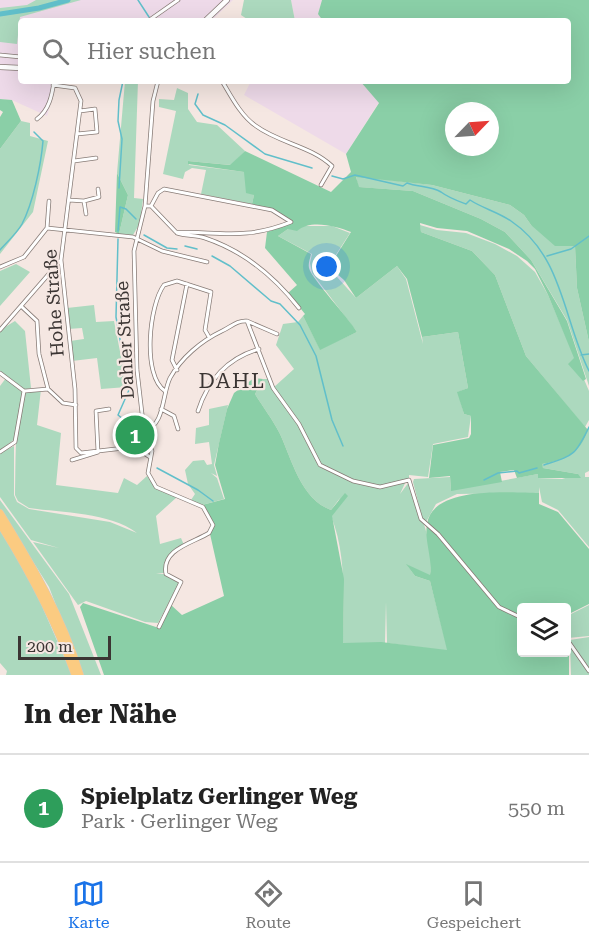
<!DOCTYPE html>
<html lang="de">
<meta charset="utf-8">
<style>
:root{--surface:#fff;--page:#f2f2f2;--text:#222;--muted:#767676;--line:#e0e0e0;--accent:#1a73e8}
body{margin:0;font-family:"Roboto Serif",serif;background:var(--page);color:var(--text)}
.controls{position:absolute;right:18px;bottom:18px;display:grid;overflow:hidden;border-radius:6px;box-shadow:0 6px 24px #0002}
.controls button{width:54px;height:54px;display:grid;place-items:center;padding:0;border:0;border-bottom:2px solid var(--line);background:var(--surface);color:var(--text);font:30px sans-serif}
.compass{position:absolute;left:445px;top:102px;width:54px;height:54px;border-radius:50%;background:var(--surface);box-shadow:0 6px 24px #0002;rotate:65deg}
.scale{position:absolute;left:18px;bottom:15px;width:93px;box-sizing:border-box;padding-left:6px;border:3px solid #3b3533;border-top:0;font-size:16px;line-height:21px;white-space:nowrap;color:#3b3533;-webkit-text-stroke:4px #f5e7e2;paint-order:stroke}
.you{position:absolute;left:327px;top:267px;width:21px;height:21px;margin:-15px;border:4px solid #fff;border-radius:50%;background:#1a73e8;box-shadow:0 0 0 9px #1a73e833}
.badge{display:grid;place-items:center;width:39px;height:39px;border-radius:50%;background:var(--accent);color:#fff;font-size:20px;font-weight:700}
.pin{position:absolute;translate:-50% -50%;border:3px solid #fff;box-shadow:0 2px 6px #0006}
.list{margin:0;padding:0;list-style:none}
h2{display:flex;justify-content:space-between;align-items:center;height:78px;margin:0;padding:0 24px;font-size:26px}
h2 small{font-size:20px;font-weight:400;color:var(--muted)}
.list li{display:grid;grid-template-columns:39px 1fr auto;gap:18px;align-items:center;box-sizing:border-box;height:108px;padding:0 24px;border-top:2px solid var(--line)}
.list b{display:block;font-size:22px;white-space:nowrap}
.list p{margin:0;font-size:20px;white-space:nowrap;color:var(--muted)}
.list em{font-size:20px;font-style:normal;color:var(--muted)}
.icon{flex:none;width:33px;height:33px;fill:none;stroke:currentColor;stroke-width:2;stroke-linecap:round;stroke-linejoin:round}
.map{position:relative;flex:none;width:589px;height:675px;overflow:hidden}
.search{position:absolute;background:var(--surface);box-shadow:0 6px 24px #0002;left:18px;right:18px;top:18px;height:66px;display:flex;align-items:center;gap:15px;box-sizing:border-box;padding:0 21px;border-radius:6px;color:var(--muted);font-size:22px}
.sheet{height:186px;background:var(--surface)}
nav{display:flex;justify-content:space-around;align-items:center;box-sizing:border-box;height:84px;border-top:2px solid var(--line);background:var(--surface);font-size:16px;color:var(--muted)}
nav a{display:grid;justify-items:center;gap:3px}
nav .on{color:var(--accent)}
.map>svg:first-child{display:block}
</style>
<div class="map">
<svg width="589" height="675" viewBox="0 0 589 675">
<rect width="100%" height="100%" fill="#f5e7e2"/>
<path fill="#eedae9" d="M0 0H233L211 21H21V81H57L47 116 12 100 0 99Z
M291 0H322L318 14 323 21H295Z
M251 81H360L379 102 346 154 244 95Z"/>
<path fill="#acd9be" d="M36 0H81L20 17 17 44 0 42V8L27 5Z
M244 0H291L295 21H250L241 15Z
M125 81H138L134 198 143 199 140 223 133 235 119 234 128 195 117 173Z
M177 88 188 93V109L197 122 217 125 245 151 231 165 188 161 189 165 245 172 254 195 252 204 201 194 206 170 192 168 185 172 183 179 163 174 176 111 159 107V99L174 100Z
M21 121 30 123V136L48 141 33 212 0 254V149Z
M356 176 432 185 510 205 524 215 531 225 575 246 577 288 589 342V386L567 320 531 260 505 232 481 219 413 191 358 187Z
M420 225 437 230 466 233 495 244 517 256 535 272 548 295 589 391V420L585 427 526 356 495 275 472 251 421 232Z
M303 226H332L350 233 328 267 356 298 397 266 406 279 423 344 422 337 458 332 468 388 458 392 464 414 471 416 468 437 433 444 428 477 409 475V479L379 486 354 480 318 463C354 482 364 492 406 481L400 494 409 482C419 514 435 541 430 576L407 565 415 576 430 581 448 651 387 643 386 602 385 643H343C343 601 347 555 331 516L340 498 331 510C301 499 292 460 280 434 273 420 263 407 255 394L263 379H269L273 388 294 369 276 345 283 324 298 322 303 316 320 349 357 332 312 273 310 263 312 254 278 236 288 229Z
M16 264 30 272 0 306V271Z
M94 305 96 322 114 321 127 387 101 389 97 358 72 361 70 341 84 339 82 328 68 329 67 308Z
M15 321 25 331 31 388 23 390 0 372V330Z
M6 378 23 393 16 438 0 451V386Z
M41 389 37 425 61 433 56 485 118 493 124 478 137 485 147 476 155 487 177 497 156 516 160 544 181 538 184 545 167 558 164 573H156L170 575 180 582 158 623 145 622 86 601 78 605 33 542 59 548 31 540 0 497V453L14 446V495L17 502 29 509 110 522 137 533C109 512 63 513 29 508L18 501 15 495C16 461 14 424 24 392Z
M228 405 214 465 217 476 211 473 217 478 224 499 202 505 191 500 195 494 188 484 185 470 193 461 204 460 207 465 212 464 209 442 195 444 196 428 209 425V409Z
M589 426V471L585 473V477H589V547L558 510 542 502 539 487V493L457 494 436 504 426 522 422 517 413 482 414 479 450 477 451 490 538 474V478L562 479 578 474 543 468 541 464C568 460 582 451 589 426Z
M0 500 69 594 101 675H83L49 587 0 509Z
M0 530 28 574 72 675H6L7 671 0 663Z
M589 605V636L568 638 567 616Z
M589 637V675H571L570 641 574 648 570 640Z"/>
<path fill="#8acfa7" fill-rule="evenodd" d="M322 0H589V342L577 288 575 246H555L531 225 524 215 510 205 432 185 356 177 359 187 413 191 481 219 505 232 531 260 567 321 586 379 583 381 568 364 574 358 548 295 535 269 527 261 509 249 467 231 437 228 420 223 421 232 472 251 495 275 526 356 588 430C580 454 565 460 542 464L543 468 578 474 581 478H538V474L517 478 514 470 500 472 502 482 451 491 450 476 429 478 433 445 469 438 471 434V416L464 414 457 392 468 388 458 332 422 337 407 279 397 266 356 298 344 280 329 267 351 232C336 226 310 219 297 231L288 229 278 236 311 254C310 259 308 263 309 268 311 278 348 317 357 332L320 350 303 316 305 314 288 293 297 285 265 248 267 232 291 222 272 210 252 204 254 195 246 193 244 172 188 164V161L230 165 245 151 331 192 351 172 346 154 379 103 360 81H568V21H323L318 14ZM454 111H490V147H454Z
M0 99 12 100 21 121 0 149V117L3 112 0 110Z
M117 173 128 195 119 234 115 232Z
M254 378 263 379 255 394C263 407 273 420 280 434 292 460 301 499 331 510L345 493 348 496 332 516 344 579 343 643 381 642 447 650 430 581 415 576 406 564 430 575C433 559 424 541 427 524 433 485 510 493 539 493V504L558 512 589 549V604L567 615 566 608H522V652H566L567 635 569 640V675H104L80 607 83 603 159 628 171 605 182 615 224 596 210 534 214 524 202 505 225 499 215 465 219 443 227 409 234 393Z"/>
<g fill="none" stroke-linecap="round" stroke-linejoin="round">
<path stroke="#61bfca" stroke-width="1.5" d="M138 0 149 17
M153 20 154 21
M198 94 195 104 203 115 225 125 265 154 312 168
M332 176 343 179 355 175 403 186 407 183C417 187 431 186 441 192 449 198 458 201 466 204L470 200C482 208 498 212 511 221 563 256 563 319 589 371
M119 188 122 139 118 121 119 100 123 81
M118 231 120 207 126 209 136 219
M144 235 167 248 177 249
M118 239 116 317 129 390 118 415 134 428
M185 246 197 249
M0 250C7 242 17 233 22 224 33 203 41 165 43 141L34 132
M212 256 230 266 271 301 280 304 300 325 316 356 332 420 343 446
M547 256 571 249 589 236
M581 355 589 354
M544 465C574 455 575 456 589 427
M157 468 198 490 213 501
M484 480 498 473 517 471 519 473 537 468"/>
<path stroke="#61bfca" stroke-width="5" d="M0 14 39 8 68 0"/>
<g stroke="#877b76" stroke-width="4.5">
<path id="minor" d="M148 21 178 0
M0 55 21 57
M158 81 153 101 145 206 134 251 137 370 144 431 152 451 148 473 156 487 203 507 213 525 209 533C193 543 161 549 166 574L181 582 159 627
M222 81C231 96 241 116 256 126 279 143 311 146 332 166L321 185
M53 85 75 88 81 101 61 260 75 389 76 448 81 453 124 448 141 440 144 432
M37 119C49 110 52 96 54 81
M77 134 97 132 95 109 80 111
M74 161 96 158
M69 200 84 201 99 197 98 189
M84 201 86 214
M145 206H151L158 193 164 189 272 210 291 222C246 240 222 232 176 232L151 206
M47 228 49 201
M177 233C186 236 196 235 205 238 244 251 274 276 299 308
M0 267 24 257 47 228 133 237 162 251 207 262
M22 307 37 321 39 354 48 389
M247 321 277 334
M0 330 61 260
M177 370 172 360 187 284
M0 373 24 391
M25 391 48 389 63 403 76 405
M165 391C142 376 149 305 164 285L177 281 211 292 205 330 209 337
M161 409 174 416 178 429
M198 411C208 380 228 358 259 349
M144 431C165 426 162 394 170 378 181 358 201 341 222 331 231 327 237 320 247 321L273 388 299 424 320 465 353 481 380 487 409 480 421 519 438 534 499 607 522 618
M131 445 150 457
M0 452 15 442 24 391
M72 460 98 452 96 411 109 409
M566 638 589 671"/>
</g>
<g stroke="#877b76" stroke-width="6">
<path id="secondary" d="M205 21 227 0
M0 67 21 68"/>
</g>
<g stroke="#cccaca" stroke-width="8">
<path id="motorway" d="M0 513C32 565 62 616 80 675
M0 524C30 572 56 621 75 675"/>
</g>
<use href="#minor" stroke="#fff" stroke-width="3"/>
<use href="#secondary" stroke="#fff" stroke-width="4.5"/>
<use href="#motorway" stroke="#fbcb81" stroke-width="7"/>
</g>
<g text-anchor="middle" stroke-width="4.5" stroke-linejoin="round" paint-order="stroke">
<g font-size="18" fill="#3b3533" stroke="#f5e7e2">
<text transform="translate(54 303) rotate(-94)" y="6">Hohe Straße</text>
<text transform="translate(125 340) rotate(-93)" y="6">Dahler Straße</text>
</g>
<g font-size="21" letter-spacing="1.5" fill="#3b3533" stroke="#f5e7e2">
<text x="232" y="388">DAHL</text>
</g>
</g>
</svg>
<div class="controls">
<button><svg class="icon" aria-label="layers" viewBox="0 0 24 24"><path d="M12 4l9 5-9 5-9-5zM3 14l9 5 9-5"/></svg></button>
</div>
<svg class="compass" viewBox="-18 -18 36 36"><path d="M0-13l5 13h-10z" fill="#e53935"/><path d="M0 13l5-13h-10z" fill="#767676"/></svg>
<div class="scale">200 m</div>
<div class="you"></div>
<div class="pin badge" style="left:135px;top:435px;background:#2e9e5b">1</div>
<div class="search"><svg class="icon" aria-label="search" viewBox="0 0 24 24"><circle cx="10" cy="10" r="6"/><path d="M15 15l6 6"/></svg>Hier suchen</div>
</div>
<section class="sheet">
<h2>In der Nähe<small></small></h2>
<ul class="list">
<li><span class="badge" style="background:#2e9e5b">1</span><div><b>Spielplatz Gerlinger Weg</b><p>Park · Gerlinger Weg</p></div><em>550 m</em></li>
</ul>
</section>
<nav>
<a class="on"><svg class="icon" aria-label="map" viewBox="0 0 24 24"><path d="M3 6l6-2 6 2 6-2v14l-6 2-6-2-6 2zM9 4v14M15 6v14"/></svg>Karte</a>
<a><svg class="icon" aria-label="directions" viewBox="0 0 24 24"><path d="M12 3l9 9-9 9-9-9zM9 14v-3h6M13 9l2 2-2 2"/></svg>Route</a>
<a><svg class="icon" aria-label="saved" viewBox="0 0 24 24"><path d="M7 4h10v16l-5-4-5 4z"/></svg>Gespeichert</a>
</nav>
